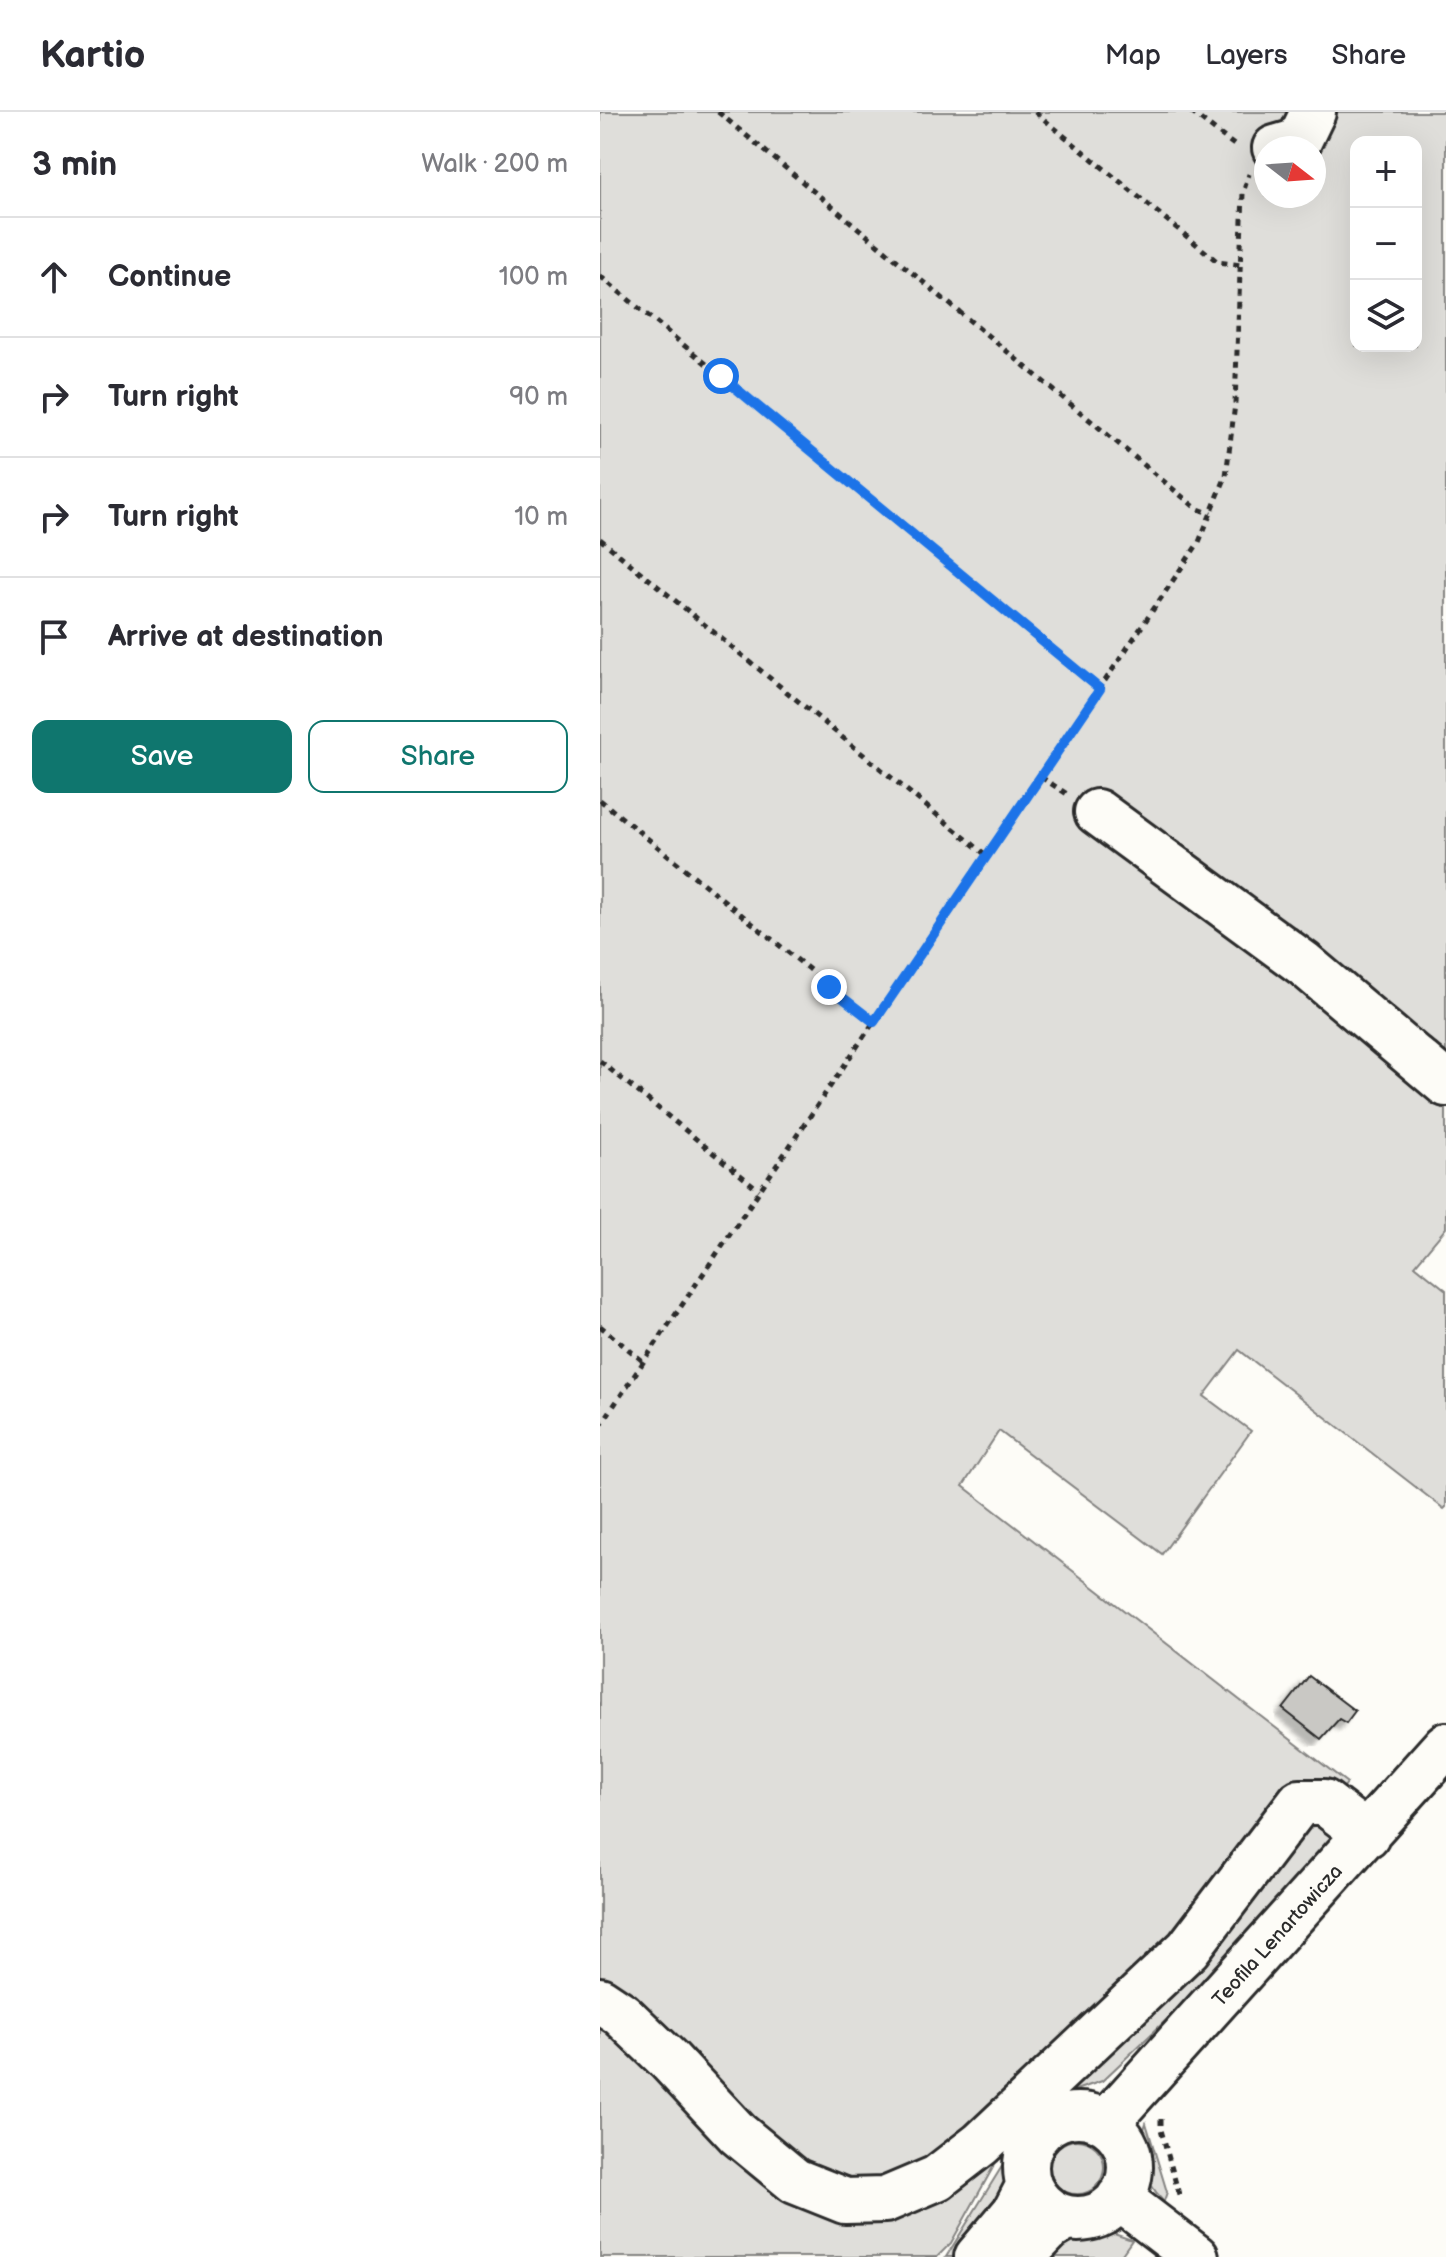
<!DOCTYPE html>
<meta charset="utf-8">
<style>
:root{--surface:#fff;--page:#f2f2f3;--text:#2b2b33;--muted:#7c7c81;--line:#e1e1e2;--accent:#0f766e}
body{margin:0;font-family:"Balsamiq Sans",sans-serif;background:var(--page);color:var(--text)}
.controls{position:absolute;right:24px;top:24px;display:grid;overflow:hidden;border-radius:16px;box-shadow:0 8px 32px #0002}
.controls button{width:72px;height:72px;display:grid;place-items:center;padding:0;border:0;border-bottom:2px solid var(--line);background:var(--surface);color:var(--text);font:40px sans-serif}
.compass{position:absolute;left:654px;top:24px;width:72px;height:72px;border-radius:50%;background:var(--surface);box-shadow:0 8px 32px #0002;rotate:107deg}
.stop{position:absolute;width:24px;height:24px;margin:-18px;border:6px solid #1a73e8;border-radius:50%;background:#fff}
.stop.end{background:#1a73e8;border-color:#fff;box-shadow:0 2px 8px #0008}
.list{margin:0;padding:0;list-style:none}
h2{display:flex;justify-content:space-between;align-items:center;height:104px;margin:0;padding:0 32px;font-size:34px}
h2 small{font-size:26px;font-weight:400;color:var(--muted)}
.list li{display:grid;grid-template-columns:52px 1fr auto;gap:24px;align-items:center;box-sizing:border-box;height:120px;padding:0 32px;border-top:2px solid var(--line)}
.list b{display:block;font-size:30px;white-space:nowrap}
.list em{font-size:26px;font-style:normal;color:var(--muted)}
.actions{display:flex;gap:16px;padding:24px 32px}
.actions a{flex:1;padding:18px 0;border:2px solid var(--accent);border-radius:16px;text-align:center;font-size:28px;color:var(--accent)}
.actions .main{background:var(--accent);color:#fff}
.icon{flex:none;width:44px;height:44px;fill:none;stroke:currentColor;stroke-width:2;stroke-linecap:round;stroke-linejoin:round}
.map{position:relative;flex:none;width:846px;height:2145px;overflow:hidden}
header{display:flex;align-items:center;gap:48px;box-sizing:border-box;height:112px;padding:0 40px;background:var(--surface);border-bottom:2px solid var(--line)}
header strong{font-size:38px}
nav{display:flex;gap:44px;margin-inline-start:auto;font-size:28px}
main{display:flex}
aside{flex:1;background:var(--surface)}
.map>svg:first-child{display:block}
</style>
<header>
<strong>Kartio</strong>
<nav><a>Map</a><a>Layers</a><a>Share</a></nav>
</header>
<main>
<aside>
<h2>3 min<small>Walk · 200 m</small></h2>
<ul class="list">
<li><svg class="icon" aria-label="ahead" viewBox="0 0 24 24"><path d="M12 20V5M6 11l6-6 6 6"/></svg><div><b>Continue</b></div><em>100 m</em></li>
<li><svg class="icon" aria-label="right" viewBox="0 0 24 24"><path d="M7 20v-9h11M14 6l5 5-5 5"/></svg><div><b>Turn right</b></div><em>90 m</em></li>
<li><svg class="icon" aria-label="right" viewBox="0 0 24 24"><path d="M7 20v-9h11M14 6l5 5-5 5"/></svg><div><b>Turn right</b></div><em>10 m</em></li>
<li><svg class="icon" aria-label="arrive" viewBox="0 0 24 24"><path d="M6 21V4h12l-3 4 3 4H6"/></svg><div><b>Arrive at destination</b></div></li>
</ul>
<div class="actions"><a class="main">Save</a><a>Share</a></div>
</aside>
<div class="map">
<svg width="846" height="2145" viewBox="0 0 846 2145">
<defs>
<filter id="shadow"><feDropShadow dx="-7" dy="7" stdDeviation="2" flood-color="#0004"/></filter>
</defs>
<rect width="100%" height="100%" fill="#fdfcf7"/>
<filter id="ink" filterUnits="userSpaceOnUse"><feTurbulence type="fractalNoise" baseFrequency=".0125" numOctaves="2"/><feDisplacementMap in="SourceGraphic" scale="16" xChannelSelector="R" yChannelSelector="G"/><feConvolveMatrix kernelMatrix="1 2 1 2 8 2 1 2 1" color-interpolation-filters="sRGB"/></filter>
<g filter="url(#ink)">
<path fill="#dfdeda" stroke="#858482" stroke-width="2" fill-rule="evenodd" d="M0 0H846V1116L815 1153 846 1178V1395L844 1397 639 1238 604 1284 651 1319 562 1442 399 1319 363 1374 747 1671 722 1704 734 1730 586 1889 502 1969 446 1988 415 2016 351 2131 337 2145H0ZM756 30H816V234H756ZM666 36H714V84H666Z
M546 2011 567 2080 564 2089C543 2069 535 2039 546 2011Z
M450 2055a27 27 0 1 1 54 0a27 27 0 1 1-54 0Z
M417 2030 411 2053V2071L360 2145H346Z
M505 2119 532 2128 520 2145H436L466 2122Z"/>
<path fill="#c9c8c4" stroke="#2b2b2b" stroke-width="2" filter="url(#shadow)" d="M709 1564 755 1599 746 1611 739 1607 721 1627 683 1597Z"/>
<g fill="none" stroke-linecap="round" stroke-linejoin="round">
<g stroke="#2b2b2b" stroke-width="50">
<path id="minor" d="M675 36 699 29 713 0
M497 700 704 852 846 972
M0 1888 21 1902 69 1948 138 2022 195 2069 245 2089 285 2088 337 2066 381 2032 588 1837 700 1690H724L767 1723
M426 2055a52 52 0 1 1 104 0a52 52 0 1 1-104 0Z
M506 2011 846 1633
M519 2086 596 2145
M377 2145 415 2100 429 2073
M422 2145 450 2116 467 2106"/>
</g>
<path stroke="#2b2b2b" stroke-width="5" stroke-dasharray="6 6" stroke-linecap="butt" d="M118 0 596 396 611 402
M435 0 618 150 642 153
M591 0 638 36
M0 164 500 577
M0 427 386 743
M441 665 467 682
M0 688 274 910
M0 949 159 1078
M0 1214 44 1250
M0 1314 599 430 626 364 635 292 643 81 649 62
M561 2007V2018L580 2086"/>
<use href="#minor" stroke="#fdfcf7" stroke-width="44"/>
</g>
</g>
<g fill="none" stroke-linecap="round" stroke-linejoin="round" filter="url(#ink)">
<path stroke="#1a73e8" stroke-width="10" d="M121 264 500 577 274 910 229 875"/>
</g>
<g text-anchor="middle" stroke-width="6" stroke-linejoin="round" paint-order="stroke">
<g font-size="20" fill="#2b2b2b" stroke="#fdfcf7">
<text transform="translate(677 1823) rotate(-48)" y="7">Teofila Lenartowicza</text>
</g>
</g>
</svg>
<div class="controls">
<button>+</button>
<button>−</button>
<button><svg class="icon" aria-label="layers" viewBox="0 0 24 24"><path d="M12 4l9 5-9 5-9-5zM3 14l9 5 9-5"/></svg></button>
</div>
<svg class="compass" viewBox="-18 -18 36 36"><path d="M0-13l5 13h-10z" fill="#e53935"/><path d="M0 13l5-13h-10z" fill="#7c7c81"/></svg>
<div class="stop" style="left:121px;top:264px"></div>
<div class="stop end" style="left:229px;top:875px"></div>
</div>
</main>
